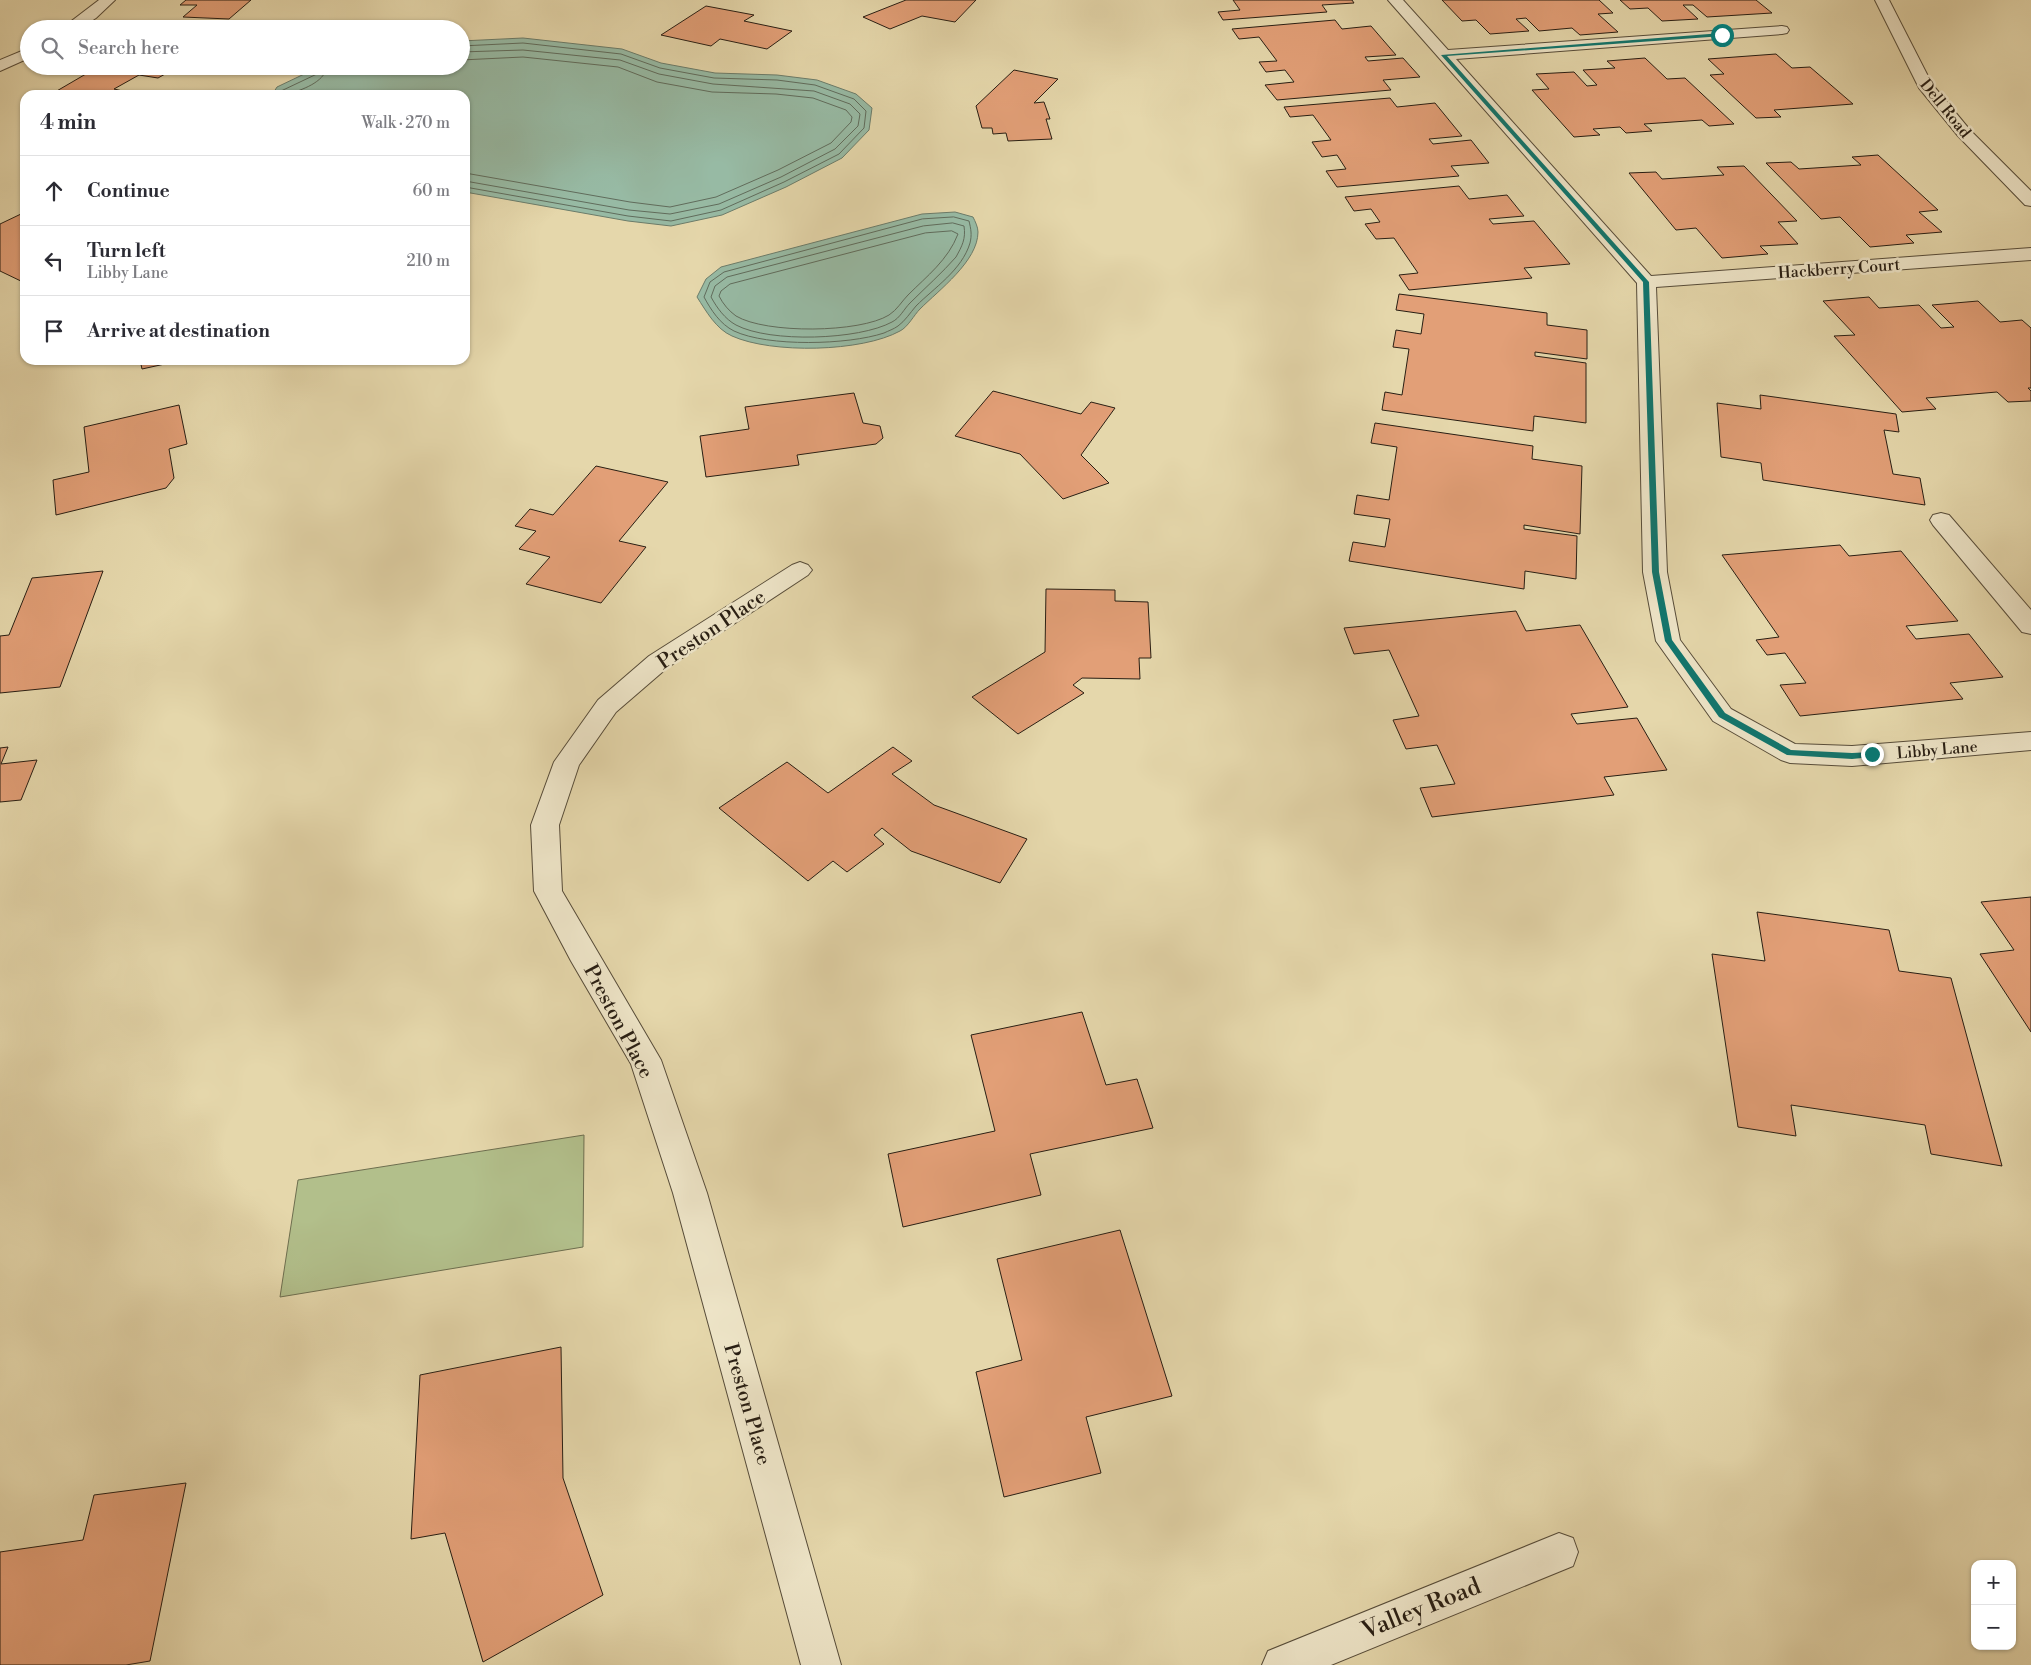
<!DOCTYPE html>
<meta charset="utf-8">
<style>
:root{--surface:#fff;--page:#f2f2f3;--text:#2b2b33;--muted:#7c7c81;--line:#e1e1e2}
body{margin:0;font-family:"Libre Bodoni",serif;background:var(--page);color:var(--text)}
.controls{position:absolute;right:15px;bottom:15px;display:grid;overflow:hidden;border-radius:10px;box-shadow:0 1px 4px #0004}
.controls button{width:45px;height:45px;display:grid;place-items:center;padding:0;border:0;border-bottom:1px solid var(--line);background:var(--surface);color:var(--text);font:25px sans-serif}
.stop{position:absolute;width:15px;height:15px;margin:-11px;border:4px solid #0f766e;border-radius:50%;background:#fff}
.stop.end{background:#0f766e;border-color:#fff;box-shadow:0 1px 5px #0008}
.list{margin:0;padding:0;list-style:none}
h2{display:flex;justify-content:space-between;align-items:center;height:65px;margin:0;padding:0 20px;font-size:21px}
h2 small{font-size:16px;font-weight:400;color:var(--muted)}
.list li{display:grid;grid-template-columns:32px 1fr auto;gap:15px;align-items:center;box-sizing:border-box;height:70px;padding:0 20px;border-top:1px solid var(--line)}
.list b{display:block;font-size:19px;white-space:nowrap}
.list p{margin:0;font-size:16px;white-space:nowrap;color:var(--muted)}
.list em{font-size:16px;font-style:normal;color:var(--muted)}
.icon{flex:none;width:28px;height:28px;fill:none;stroke:currentColor;stroke-width:2;stroke-linecap:round;stroke-linejoin:round}
.map{position:relative;flex:none;width:2031px;height:1665px;overflow:hidden}
.search{position:absolute;background:var(--surface);box-shadow:0 1px 4px #0004;left:20px;top:20px;width:450px;height:55px;display:flex;align-items:center;gap:12px;box-sizing:border-box;padding:0 18px;border-radius:28px;color:var(--muted);font-size:19px}
.panel{position:absolute;background:var(--surface);box-shadow:0 1px 4px #0004;left:20px;top:90px;width:450px;height:275px;border-radius:15px}
.map>svg:first-child{display:block}
</style>
<div class="map">
<svg width="2031" height="1665" viewBox="0 0 2031 1665">
<rect width="100%" height="100%" fill="#e5d7ab"/>
<filter id="stains"><feTurbulence type="fractalNoise" baseFrequency=".004" numOctaves="4"/><feColorMatrix values="0 0 0 0 .2 0 0 0 0 .09 0 0 0 0 .02 0 0 0 .5 -.17"/></filter>
<radialGradient id="worn" r=".72"><stop offset=".6" stop-color="#630" stop-opacity="0"/><stop offset="1" stop-color="#630" stop-opacity=".3"/></radialGradient>
<path fill="#b2bf8b" stroke="#6d6e4f" d="M584 1135 583 1247 280 1297 298 1180Z"/>
<path fill="#97baa4" stroke="#6b7c6a" d="M523 38 622 49 661 63 715 73 777 75 817 80 856 94 872 108 869 130 842 158 786 187 722 215 671 226 628 221 465 192V95H272L277 87 321 66H461V41Z
M955 212 973 217C975 221 978 227 978 232 978 261 939 290 920 309 914 315 908 327 900 331 862 352 772 354 732 336 716 329 706 311 697 297L706 279 721 267 922 214Z"/>
<g fill="none" stroke-linecap="round" stroke-linejoin="round">
<path stroke="#606c5c" stroke-width="1" d="M461 46 523 43 621 54 660 68 714 78 777 80 815 85 854 99 866 111 864 128 839 154 784 182 721 210 671 221 628 216 465 187
M461 52 523 50 620 60 659 74 713 84 814 91 850 104 860 114 858 126 835 149 781 177 719 204 670 214 629 210 465 181
M461 60 523 57 618 67 657 82 712 92 776 94 813 98 846 110 852 117 851 122 831 143 778 170 716 197 670 207 630 202 465 173
M278 95 281 91 319 73 322 66
M287 95C302 89 323 84 328 66
M954 217 969 221C971 229 972 235 970 243 962 270 934 288 916 306 910 313 905 321 898 326 894 329 888 331 884 333 848 345 768 347 734 331 720 324 711 310 704 297L710 282 724 272 922 219Z
M953 223 964 226C966 239 962 246 956 257 942 273 926 287 910 303 904 309 900 318 892 322 859 340 770 343 736 325 725 319 717 308 711 297L715 286 727 277 923 226Z
M952 231 958 234C948 260 927 276 908 295 902 301 897 310 889 315 860 333 766 334 736 316 729 311 723 304 719 296L721 291 730 284 925 233Z"/>
</g>
<path fill="#e29f77" stroke="#281e13" d="M186 0H251L229 19 183 17 197 5H180Z
M906 0H976L955 22 922 16 890 29 863 17Z
M1233 0H1352L1354 3 1322 5 1327 12 1223 20 1218 12 1240 10Z
M1442 0H1599L1613 13 1598 14 1618 32 1580 35 1572 28 1539 31 1526 18 1516 19 1529 31 1490 34 1476 20 1462 21Z
M1620 0H1756L1772 13 1707 17 1693 5H1683L1698 19 1662 21 1648 8 1630 9Z
M706 6 754 15 744 21 792 31 767 49 720 39 711 46 661 35Z
M1335 20 1342 29 1371 26 1396 55 1365 57 1368 61 1403 58 1420 77 1383 80 1391 90 1277 100 1265 85 1294 82 1285 70 1266 72 1259 62 1277 61 1259 37 1239 39 1232 29Z
M1776 54 1792 68 1810 67 1853 104 1774 110 1781 117 1756 118 1710 75 1724 74 1708 59Z
M1645 58 1667 79 1685 78 1734 124 1709 126 1702 120 1644 124 1652 131 1626 133 1620 127 1593 129 1600 135 1574 137 1532 90 1549 89 1536 74 1574 72 1587 86 1597 85 1583 70 1615 68 1607 61Z
M91 66H160L174 69 158 78 139 75 114 89 136 94 135 95H71L55 92 91 71 84 70Z
M1014 70 1058 79 1034 103 1044 102 1050 119H1046L1052 139 1008 141 1006 133 993 134 992 128H982L976 106Z
M1390 98 1397 107 1435 103 1462 136 1429 139 1433 144 1471 140 1489 163 1451 166 1459 176 1337 187 1326 171 1346 169 1337 155 1322 157 1312 142 1331 140 1313 115 1290 117 1284 107Z
M1878 155 1938 210 1919 212 1942 232 1906 235 1914 243 1870 247 1840 217 1821 219 1766 163 1791 162 1799 169 1861 165 1852 157Z
M1744 166 1797 221 1778 222 1798 244 1760 246 1768 254 1722 258 1696 228 1676 230 1629 173 1656 172 1662 179 1724 175 1717 167Z
M1459 186 1469 199 1507 195 1524 216 1489 219 1493 224 1534 221 1570 264 1524 268 1532 278 1409 290 1399 275 1418 273 1394 238 1376 239 1365 224 1380 222 1371 209 1354 211 1345 197Z
M21 214 25 216V283L0 271V224Z
M1399 294 1547 313V325L1587 330V359L1535 352V356L1586 363V423L1534 416 1533 431 1382 410 1385 392 1402 395 1409 349 1393 347 1396 330 1421 334 1424 314 1396 310Z
M1869 297 1879 308 1919 305 1941 328 1954 327 1932 305 1978 301 2000 322 2022 320 2031 328V388H2028L2031 391V401L2008 402 1997 392 1926 398 1936 409 1902 412 1834 336 1855 335 1823 301Z
M140 360H183L142 369Z
M993 391 1081 414 1091 402 1115 408 1081 455 1109 483 1063 499 1020 454 955 436Z
M854 393 863 423 880 426 883 438 876 444 797 455 799 465 706 477 700 436 749 429 745 407Z
M1760 395 1896 414 1899 432 1884 430 1893 474 1920 478 1925 505 1763 480 1761 463 1721 457 1717 403 1761 409Z
M179 405 187 444 169 449 174 478 166 488 56 515 53 480 89 472 84 427Z
M1375 423 1533 446 1532 459 1582 466 1580 534 1524 525V529L1577 536 1576 579 1525 571 1524 589 1349 561 1353 542 1385 547 1390 519 1354 514 1357 495 1389 500 1397 447 1371 443Z
M596 466 668 482 619 541 646 547 601 603 526 584 550 557 519 549 536 531 515 526 530 509 553 515Z
M1840 545 1849 556 1901 551 1958 621 1906 626 1916 639 1969 634 2003 677 1950 683 1963 699 1800 716 1780 685 1806 683 1785 653 1767 655 1756 640 1779 637 1722 555Z
M103 571 60 687 0 693V636L9 635 32 578Z
M1046 589 1115 590V601L1148 602 1151 658H1139L1140 679 1082 678 1073 685 1084 693 1018 734 972 697 1045 652Z
M1516 611 1526 631 1580 625 1628 707 1571 714 1577 724 1637 718 1667 770 1604 777 1614 795 1432 817 1420 788 1455 784 1437 745 1406 749 1393 720 1419 716 1389 650 1354 654 1344 628Z
M8 747 1 764 37 760 21 800 0 802V748Z
M893 747 912 761 892 774 934 805 1027 839 1000 883 911 851 882 828 874 835 884 844 847 872 833 861 808 881 719 808 787 762 828 793Z
M2031 897V1032L1980 954 2014 950 1981 902Z
M1757 912 1889 930 1899 971 1951 978 2002 1166 1931 1154 1925 1125 1791 1105 1796 1136 1738 1127 1712 954 1765 961Z
M1082 1012 1106 1085 1137 1079 1153 1128 1030 1154 1041 1195 903 1227 888 1154 995 1131 971 1035Z
M1120 1230 1172 1396 1086 1417 1101 1473 1004 1497 976 1372 1022 1360 997 1259Z
M561 1347 563 1478 603 1595 483 1662 445 1533 411 1539 420 1375Z
M186 1483 150 1661 126 1665H0V1552L83 1540 94 1495Z"/>
<g fill="none" stroke-linecap="round" stroke-linejoin="round">
<g stroke="#574c39" stroke-width="2">
<path id="minor" d="M99 0H115L96 18 79 29H61Z
M1388 0H1403L1448 50 1782 26 1787 27 1789 30 1787 33 1782 34 1456 59 1651 276 2031 248V260L1656 287 1667 572 1680 640 1731 709 1795 744 1852 746 2031 732V750L1852 766 1790 763 1781 760 1713 721 1656 641 1643 572 1637 283Z
M1875 0H1889L1932 84 1970 130 2031 191V206L2025 205 1958 136 1919 88Z
M29 48V58L0 71V60Z
M1941 513 1949 515 2031 610V634L2022 632 1933 525 1930 520 1933 515Z
M800 562 808 565 812 570 808 575 667 668 616 712 579 765 559 825 562 891 661 1060 707 1193 841 1665H801L673 1193 631 1064 571 961 534 891 531 825 554 762 598 700 649 656 792 565Z
M1559 1533 1573 1538 1578 1552 1573 1566 1331 1665H1262L1268 1651Z"/>
</g>
<use href="#minor" fill="#eee5c8" fill-rule="evenodd"/>
</g>
<path fill="#0f766e" d="M1722 33 1723 36 1447 56 1649 282 1659 572 1672 640 1725 713 1791 750 1852 753 1872 752 1876 754 1872 757 1852 759 1787 755 1719 717 1665 641 1652 572 1643 282 1441 55Z"/>
<g text-anchor="middle" stroke-width="5" stroke-linejoin="round" paint-order="stroke">
<g font-size="16" fill="#281e13" stroke="#eee5c8">
<text transform="translate(1946 108) rotate(51)" y="6">Dell Road</text>
<text transform="translate(1839 268) rotate(-4)" y="6">Hackberry Court</text>
<text transform="translate(1937 749) rotate(-5)" y="6">Libby Lane</text>
</g>
<g font-size="20" fill="#281e13" stroke="#eee5c8">
<text transform="translate(711 629) rotate(-34)" y="7">Preston Place</text>
<text transform="translate(619 1021) rotate(62)" y="7">Preston Place</text>
<text transform="translate(748 1404) rotate(74)" y="7">Preston Place</text>
</g>
<g font-size="24" fill="#281e13" stroke="#eee5c8">
<text transform="translate(1421 1608) rotate(-22)" y="8">Valley Road</text>
</g>
</g>
<rect width="100%" height="100%" filter="url(#stains)"/>
<rect width="100%" height="100%" fill="url(#worn)"/>
</svg>
<div class="controls">
<button>+</button>
<button>−</button>
</div>
<div class="stop" style="left:1722px;top:35px"></div>
<div class="stop end" style="left:1872px;top:754px"></div>
<div class="search"><svg class="icon" aria-label="search" viewBox="0 0 24 24"><circle cx="10" cy="10" r="6"/><path d="M15 15l6 6"/></svg>Search here</div>
<section class="panel">
<h2>4 min<small>Walk · 270 m</small></h2>
<ul class="list">
<li><svg class="icon" aria-label="ahead" viewBox="0 0 24 24"><path d="M12 20V5M6 11l6-6 6 6"/></svg><div><b>Continue</b></div><em>60 m</em></li>
<li><svg class="icon" aria-label="left" viewBox="0 0 24 24"><path d="M17 20v-9H6M10 6l-5 5 5 5"/></svg><div><b>Turn left</b><p>Libby Lane</p></div><em>210 m</em></li>
<li><svg class="icon" aria-label="arrive" viewBox="0 0 24 24"><path d="M6 21V4h12l-3 4 3 4H6"/></svg><div><b>Arrive at destination</b></div></li>
</ul>
</section>
</div>
